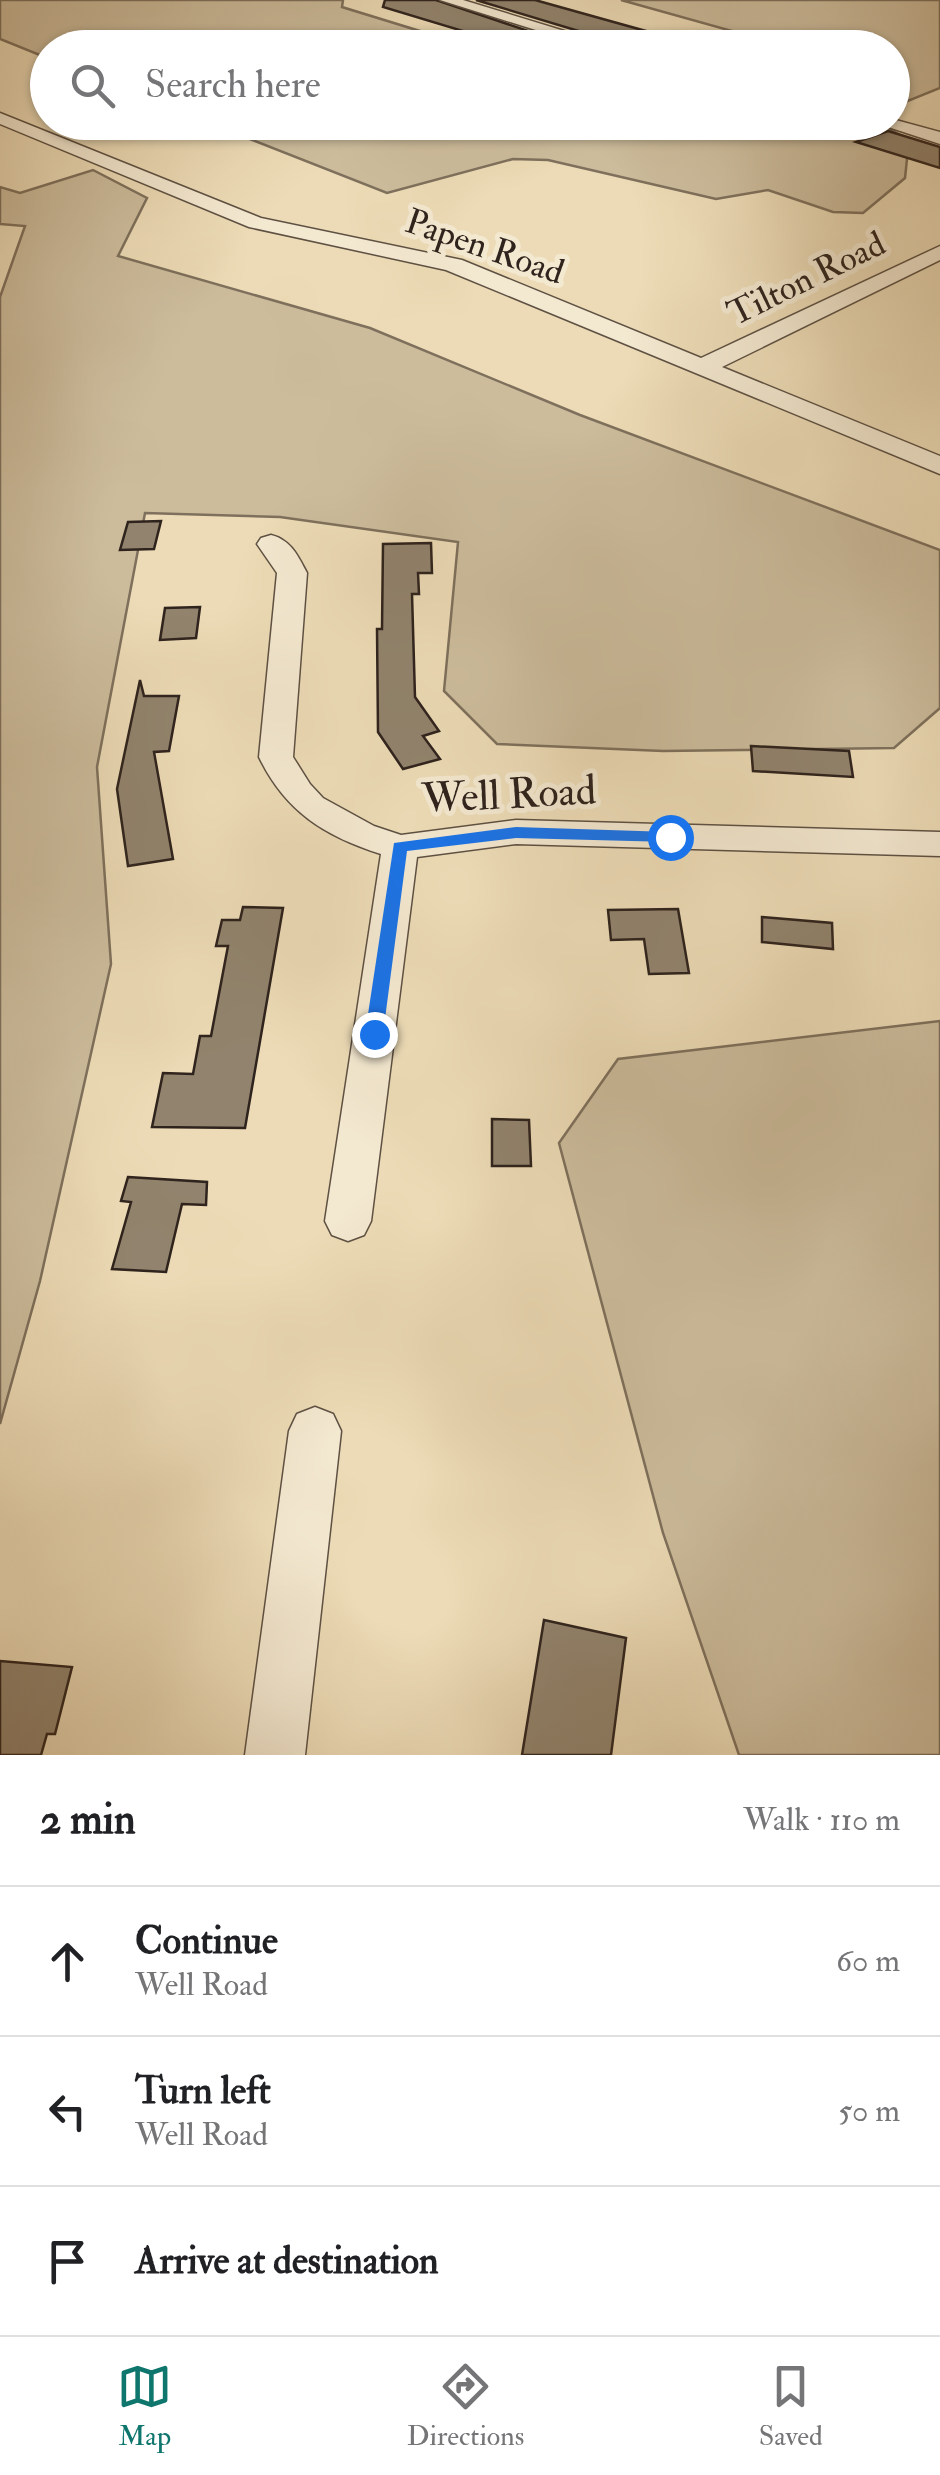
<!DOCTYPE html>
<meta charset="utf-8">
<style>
:root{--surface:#fff;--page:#f2f2f2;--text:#202124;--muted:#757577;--line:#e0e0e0;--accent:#0f766e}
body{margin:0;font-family:"IM FELL Double Pica",serif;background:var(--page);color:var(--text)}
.stop{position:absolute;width:30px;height:30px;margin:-22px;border:8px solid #1a73e8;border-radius:50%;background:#fff}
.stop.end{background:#1a73e8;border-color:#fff;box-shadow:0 2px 10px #0008}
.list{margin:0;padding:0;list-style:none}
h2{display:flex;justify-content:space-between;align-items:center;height:130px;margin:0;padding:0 40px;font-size:42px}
h2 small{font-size:32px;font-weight:400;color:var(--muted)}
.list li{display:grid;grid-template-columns:65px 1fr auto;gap:30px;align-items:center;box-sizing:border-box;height:150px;padding:0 40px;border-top:2px solid var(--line)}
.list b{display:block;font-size:38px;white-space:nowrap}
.list p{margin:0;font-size:32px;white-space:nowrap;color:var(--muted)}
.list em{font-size:32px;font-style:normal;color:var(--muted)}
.icon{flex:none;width:55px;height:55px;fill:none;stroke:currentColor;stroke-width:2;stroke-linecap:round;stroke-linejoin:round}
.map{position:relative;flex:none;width:940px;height:1755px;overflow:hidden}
.search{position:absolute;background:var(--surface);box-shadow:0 2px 8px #0004;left:30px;right:30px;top:30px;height:110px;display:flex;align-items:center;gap:25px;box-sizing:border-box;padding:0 35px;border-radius:55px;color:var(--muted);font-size:38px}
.sheet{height:580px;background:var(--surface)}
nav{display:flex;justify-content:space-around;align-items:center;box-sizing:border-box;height:140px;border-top:2px solid var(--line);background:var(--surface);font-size:28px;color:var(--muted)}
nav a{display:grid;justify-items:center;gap:5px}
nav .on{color:var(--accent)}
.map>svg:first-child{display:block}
</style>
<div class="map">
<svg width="940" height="1755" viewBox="0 0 940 1755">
<rect width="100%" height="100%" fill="#ecdbb6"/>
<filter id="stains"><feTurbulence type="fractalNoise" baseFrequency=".002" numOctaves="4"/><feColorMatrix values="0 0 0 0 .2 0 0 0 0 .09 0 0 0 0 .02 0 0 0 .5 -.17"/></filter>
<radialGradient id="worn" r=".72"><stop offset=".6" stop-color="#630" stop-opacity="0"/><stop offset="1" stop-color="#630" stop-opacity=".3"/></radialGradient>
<path fill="#ccbc9c" stroke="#7e705c" stroke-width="2.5" d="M0 0H343L342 7 472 47 48 48 47 58 0 39Z
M621 0H940V88L893 107 892 48 789 47Z
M877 122 909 140 905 178 863 213 833 212 768 190 716 199 548 160 513 159 387 193 209 123Z
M93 170 147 198 118 256 370 328 580 415 940 550V708L894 748 663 751 497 744 444 691 458 542 280 517 145 513 97 767 111 964 40 1281 0 1424V297L25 226 0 224V187L20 193Z
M940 1021V1755H739L663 1533 559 1143 618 1059Z"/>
<path fill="#91836d" stroke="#2f231d" stroke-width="2.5" d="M385 0H436L558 41 516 47 383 7Z
M476 0H535L678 40 677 48H623L591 32 585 33Z
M888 131 940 147V168L856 142Z
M161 521 154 549 120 550 128 522Z
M431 543 432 573H418L419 594H412L415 697 439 731 423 736 440 759 403 769 378 732 377 629H382L383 544Z
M200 607 196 638 160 640 165 608Z
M140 680 144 696H179L169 751 154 752 173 859 128 866 117 789Z
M751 746 849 751 853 777 753 771Z
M243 907 283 908 245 1128 152 1127 163 1073 193 1074 200 1036H211L228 946H216L222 920H240Z
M678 909 689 973 649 974 644 939 611 940 608 910Z
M762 917 832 923 833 949 762 942Z
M492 1119 529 1120 531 1166H492Z
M128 1177 207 1182 206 1205 182 1204 166 1272 112 1269 131 1202 121 1201Z
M544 1620 626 1638 611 1755H522Z
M0 1661 72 1667 55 1734H47L41 1755H0Z"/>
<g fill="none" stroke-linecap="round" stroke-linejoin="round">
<g stroke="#5e5143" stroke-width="3">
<path id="minor" d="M440 0H463L620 48H593Z
M0 113 261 218 462 260 701 358 940 246V260L722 367 940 456V474L446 270 249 227 0 124Z
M892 119 940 132V144L873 122H892Z
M271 535C291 540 298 556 307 573L293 757 310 784 323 798 374 826 401 835 516 820 940 832V856L516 844 417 857 371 1221 364 1235 348 1241 332 1235 325 1221 381 854C324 836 285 811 259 757L277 573 257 544 261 538Z
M315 1407 333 1414 341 1431 305 1755H245L289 1431 297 1414Z"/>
</g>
<use href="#minor" fill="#f3e8d0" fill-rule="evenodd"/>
</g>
<path fill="#1a73e8" d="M516 827 670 832 678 837 670 842 516 838 407 851 383 1034 374 1041 367 1039 365 1034 394 843Z"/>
<g text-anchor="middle" stroke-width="10" stroke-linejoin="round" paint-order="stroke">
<g font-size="35" fill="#2f231d" stroke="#f3e8d0">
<text transform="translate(485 246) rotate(19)" y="12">Papen Road</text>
<text transform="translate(806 278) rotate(-26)" y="12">Tilton Road</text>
</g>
<g font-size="42" fill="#2f231d" stroke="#f3e8d0">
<text transform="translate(509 793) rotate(-3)" y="15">Well Road</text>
</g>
</g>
<rect width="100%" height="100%" filter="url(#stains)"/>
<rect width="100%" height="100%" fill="url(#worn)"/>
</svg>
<div class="stop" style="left:670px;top:837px"></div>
<div class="stop end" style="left:374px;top:1034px"></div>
<div class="search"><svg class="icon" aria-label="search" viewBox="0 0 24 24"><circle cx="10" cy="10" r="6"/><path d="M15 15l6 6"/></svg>Search here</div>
</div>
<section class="sheet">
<h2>2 min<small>Walk · 110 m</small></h2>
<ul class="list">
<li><svg class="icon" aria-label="ahead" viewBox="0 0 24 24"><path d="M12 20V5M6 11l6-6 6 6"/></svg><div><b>Continue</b><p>Well Road</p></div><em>60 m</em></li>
<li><svg class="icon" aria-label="left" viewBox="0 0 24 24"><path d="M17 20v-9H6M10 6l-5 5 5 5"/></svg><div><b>Turn left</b><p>Well Road</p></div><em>50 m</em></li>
<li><svg class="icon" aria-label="arrive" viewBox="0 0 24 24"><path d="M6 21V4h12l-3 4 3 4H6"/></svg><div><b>Arrive at destination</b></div></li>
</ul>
</section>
<nav>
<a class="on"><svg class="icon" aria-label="map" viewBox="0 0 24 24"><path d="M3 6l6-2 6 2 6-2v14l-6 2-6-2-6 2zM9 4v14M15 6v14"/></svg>Map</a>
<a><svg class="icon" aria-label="directions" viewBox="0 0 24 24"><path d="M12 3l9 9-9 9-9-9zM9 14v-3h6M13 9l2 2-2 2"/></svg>Directions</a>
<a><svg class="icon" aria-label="saved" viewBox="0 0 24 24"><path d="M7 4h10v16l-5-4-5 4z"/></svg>Saved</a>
</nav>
